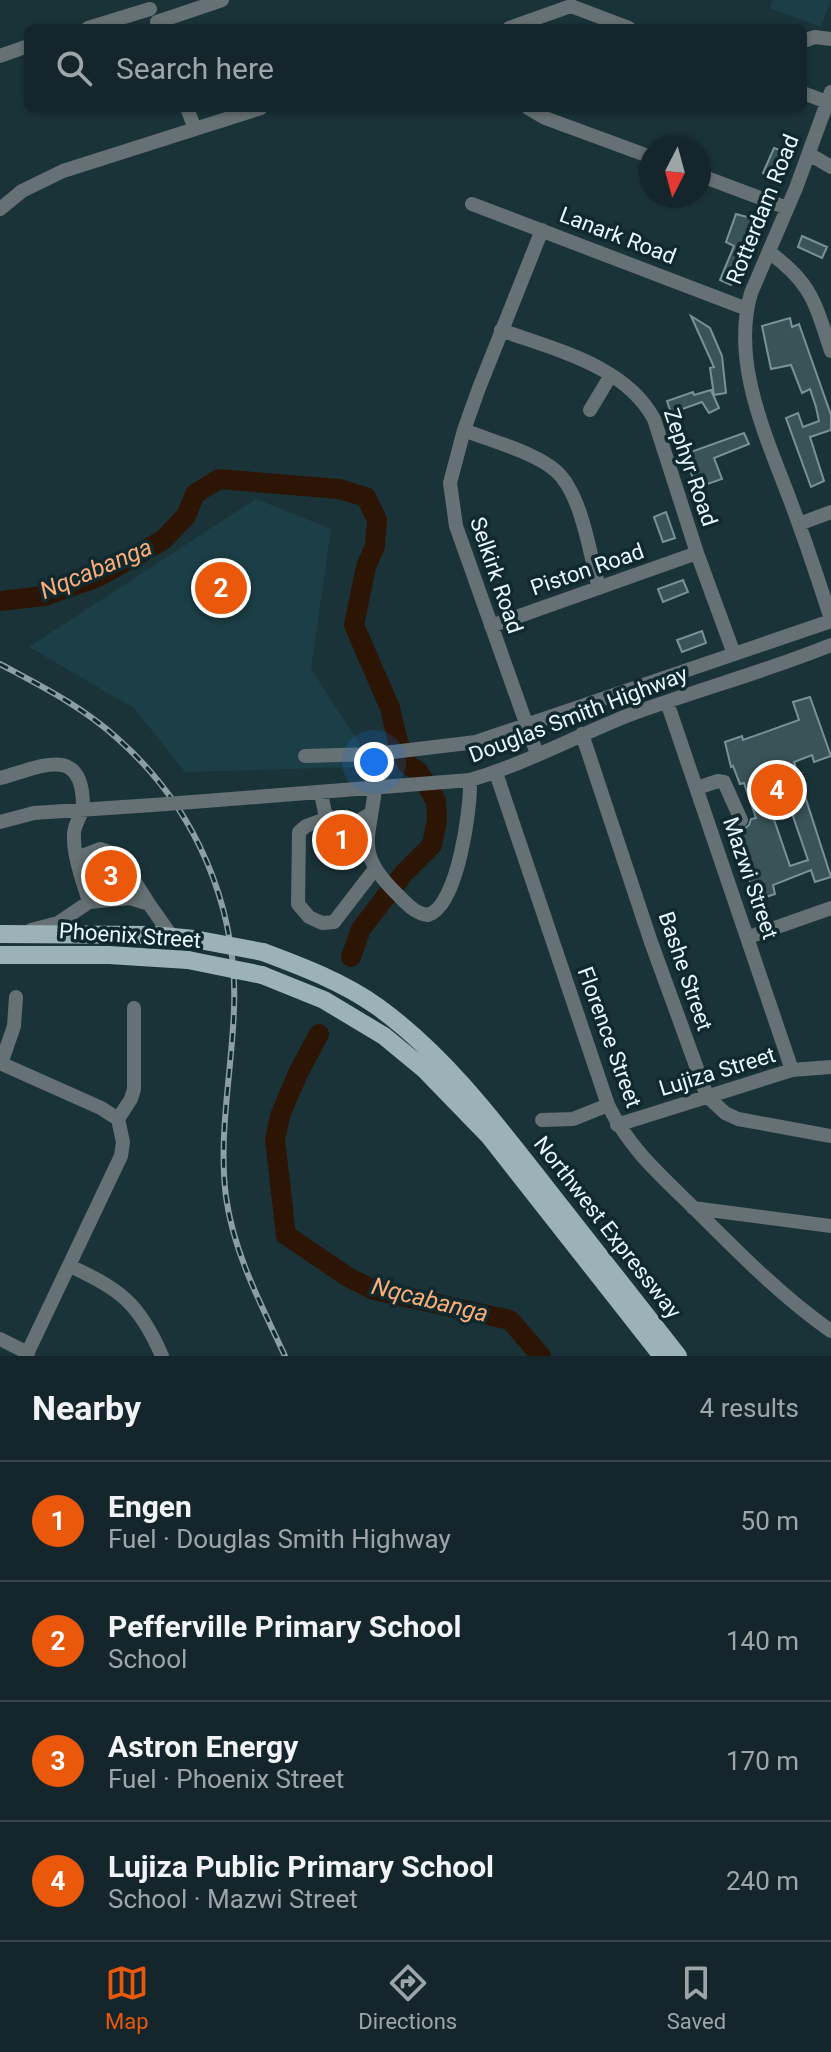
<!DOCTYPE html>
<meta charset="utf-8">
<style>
:root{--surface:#14262b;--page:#213237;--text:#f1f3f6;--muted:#9da5a9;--line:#334347;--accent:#ea580c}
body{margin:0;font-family:Roboto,sans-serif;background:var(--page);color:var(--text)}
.compass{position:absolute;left:639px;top:136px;width:72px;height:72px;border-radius:50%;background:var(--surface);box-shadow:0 2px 6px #0004;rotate:186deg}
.you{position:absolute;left:374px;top:762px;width:28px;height:28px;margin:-20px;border:6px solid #fff;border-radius:50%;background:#1a73e8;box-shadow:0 0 0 12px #1a73e833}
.badge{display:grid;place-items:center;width:52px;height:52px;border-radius:50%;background:var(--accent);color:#fff;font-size:26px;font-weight:700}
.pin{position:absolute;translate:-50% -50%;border:4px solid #fff;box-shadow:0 2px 8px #0006}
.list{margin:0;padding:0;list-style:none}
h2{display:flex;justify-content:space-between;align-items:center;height:104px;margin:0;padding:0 32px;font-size:34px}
h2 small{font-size:26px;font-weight:400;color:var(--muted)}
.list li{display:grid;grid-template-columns:52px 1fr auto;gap:24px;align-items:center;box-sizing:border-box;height:120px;padding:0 32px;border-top:2px solid var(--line)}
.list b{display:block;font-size:30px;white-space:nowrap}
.list p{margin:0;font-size:26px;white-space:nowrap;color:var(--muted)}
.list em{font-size:26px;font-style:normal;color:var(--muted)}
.icon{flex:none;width:44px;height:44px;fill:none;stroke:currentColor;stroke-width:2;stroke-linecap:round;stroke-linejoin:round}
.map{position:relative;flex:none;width:831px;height:1356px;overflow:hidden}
.search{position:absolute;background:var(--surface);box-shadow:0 2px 6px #0004;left:24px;right:24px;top:24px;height:88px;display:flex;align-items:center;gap:20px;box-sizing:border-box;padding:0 28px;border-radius:12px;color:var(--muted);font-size:30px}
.sheet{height:584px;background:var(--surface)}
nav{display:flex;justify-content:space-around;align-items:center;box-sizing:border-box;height:112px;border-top:2px solid var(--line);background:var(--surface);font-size:22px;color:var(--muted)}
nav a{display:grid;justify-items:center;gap:4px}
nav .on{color:var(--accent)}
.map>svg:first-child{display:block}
</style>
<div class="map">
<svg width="831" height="1356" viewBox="0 0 831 1356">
<rect width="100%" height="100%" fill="#1a3339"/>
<path fill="#1c3f47" d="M773 0H831L821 27 770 8Z
M256 499 331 529 311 669 363 749 386 752 391 766 185 772 134 708 29 647Z"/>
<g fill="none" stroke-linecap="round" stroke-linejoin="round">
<path stroke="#2d1505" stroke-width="20" d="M0 601 44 596 98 577 128 560 163 540 186 516 195 494 219 479 339 489 366 497 377 520 375 546 366 567 354 625 390 708 398 742 408 765 418 771 436 801 437 820 432 845 404 873 361 929 351 957
M319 1034 298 1073 280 1116 275 1140 286 1235 348 1277 374 1290 510 1320 541 1356"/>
</g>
<path fill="#395358" stroke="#779399" stroke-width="2" fill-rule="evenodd" d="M774 148 785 152 775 178 763 173Z
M736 214 758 220 731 285 720 280 734 246 726 242Z
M802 236 827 247 822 258 798 247Z
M691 316 710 328 722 356 726 393 714 395 710 368 714 367Z
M790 318 792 327 799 324 831 415V430L810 437 824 481 811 487 786 418 798 413 803 427 819 421 816 407 810 389 802 393 791 365 771 369 762 326Z
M711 390 719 408 709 413 702 402 671 413 667 401 693 392 694 395Z
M744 433 749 444 714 458 722 479 696 488 685 454Z
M666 512 675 538 663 542 654 517Z
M683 580 688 592 663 602 658 589Z
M702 631 706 643 682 652 677 640Z
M810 697 831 756 814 762 812 755 794 762 831 877 815 882 811 870 773 885 775 894 756 900 731 826 744 829 749 825 751 819 756 818 744 783 740 784 733 766 731 767 725 742 742 736 743 740 799 720 793 702ZM776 767 808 860 790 866 758 773Z"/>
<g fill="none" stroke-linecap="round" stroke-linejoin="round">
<path stroke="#657174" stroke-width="14" d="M157 22 222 0
M88 28 150 9
M509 28 571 6 629 28
M803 41 815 37 831 39
M0 56 28 46
M831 92 796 188 751 293C730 365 769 442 793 508 807 545 819 582 831 619
M803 93 827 102
M187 108 195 129
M528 108 545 118 651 157
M809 154 831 167
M699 175 787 208
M472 204 747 309
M0 209 22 191 63 171 261 108
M769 252C812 283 815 303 831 351
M501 330C555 350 625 365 654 419L697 553 734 654
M590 410 611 375
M464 430C491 441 534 452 556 471 582 494 590 555 599 588
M799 524 831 512
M491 626 697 553
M667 702 792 1070
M582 734 651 942 707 1096 725 1113 738 1119 831 1136
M537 754 456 526 450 483 464 430 479 388 542 230
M305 756 376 754 476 742 831 621
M496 773 608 1105C629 1148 660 1175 694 1208 737 1251 781 1296 831 1331
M0 778C39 768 82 743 83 804 83 815 74 823 74 834 73 857 83 881 89 902
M697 788 718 781 724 782 741 820
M375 789C369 841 355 853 397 894 406 903 415 914 428 915 458 906 471 808 470 780
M321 793 325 813 333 821 353 824 370 814
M205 801 470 780C525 764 576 736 629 715 696 690 765 672 831 645
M328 818 306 826 299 832 298 904 309 917 322 923 334 922 374 870
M0 822 34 813 153 805
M77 858 100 849 118 855 149 904
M31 930 58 923 89 902 130 898 149 904 173 938
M749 937 831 908
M0 1063 101 1108 118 1119
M1 1064 14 1026 16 997
M542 1120 573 1119 608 1105
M617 1125 792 1070 831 1067
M693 1208 831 1226
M70 1266C121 1290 139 1303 162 1356
M0 1339 28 1353
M26 1356 121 1156 123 1142 118 1119 131 1099 134 1089V1008"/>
<path stroke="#9ab2b8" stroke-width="18" d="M0 934 152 935 194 939
M263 952C303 967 343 982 378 1007 444 1055 493 1120 543 1184 588 1241 633 1299 678 1356
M0 955H109L188 960
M262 975 324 1000 384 1036 424 1069 489 1136 662 1356"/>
<g stroke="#8c9fa4" stroke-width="6">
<path id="rail" d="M0 664C41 686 83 707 118 739 195 807 238 906 234 1009 232 1071 218 1135 226 1197 234 1254 261 1304 285 1356"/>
</g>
<use href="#rail" stroke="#10292e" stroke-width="3" stroke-dasharray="9" stroke-linecap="butt"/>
<path stroke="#657174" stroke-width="14" d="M153 805 205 801"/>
<path stroke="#9ab2b8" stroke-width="18" d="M194 939 263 952
M188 960 262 975"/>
</g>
<g text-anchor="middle" stroke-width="7" stroke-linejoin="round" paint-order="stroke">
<g font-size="22" fill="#e9f8fb" stroke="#10292e">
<text transform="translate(762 209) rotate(-68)" y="8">Rotterdam Road</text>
<text transform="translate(618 235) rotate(21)" y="8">Lanark Road</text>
<text transform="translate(691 467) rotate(71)" y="8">Zephyr Road</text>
<text transform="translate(587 569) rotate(-19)" y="8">Piston Road</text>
<text transform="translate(497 575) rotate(71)" y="8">Selkirk Road</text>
<text transform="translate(578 714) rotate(-21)" y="8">Douglas Smith Highway</text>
<text transform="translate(751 878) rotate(71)" y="8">Mazwi Street</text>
<text transform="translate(130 935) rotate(4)" y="8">Phoenix Street</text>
<text transform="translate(686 971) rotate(71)" y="8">Bashe Street</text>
<text transform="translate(610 1037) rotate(70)" y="8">Florence Street</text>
<text transform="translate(717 1071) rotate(-17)" y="8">Lujiza Street</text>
<text transform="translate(608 1227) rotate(52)" y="8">Northwest Expressway</text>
</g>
<g font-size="24" font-style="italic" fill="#fead78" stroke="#10292e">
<text transform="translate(96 569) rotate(-23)" y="8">Nqcabanga</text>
<text transform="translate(430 1300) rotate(14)" y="8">Nqcabanga</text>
</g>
</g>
</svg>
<svg class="compass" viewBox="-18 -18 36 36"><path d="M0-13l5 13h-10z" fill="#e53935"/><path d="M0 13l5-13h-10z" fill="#9da5a9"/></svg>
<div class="you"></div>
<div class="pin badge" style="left:342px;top:840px">1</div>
<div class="pin badge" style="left:221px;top:588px">2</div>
<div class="pin badge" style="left:111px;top:876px">3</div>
<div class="pin badge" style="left:777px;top:790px">4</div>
<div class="search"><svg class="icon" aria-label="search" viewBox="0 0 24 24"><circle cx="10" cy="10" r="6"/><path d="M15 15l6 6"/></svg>Search here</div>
</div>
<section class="sheet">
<h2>Nearby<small>4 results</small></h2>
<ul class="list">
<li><span class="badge">1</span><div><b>Engen</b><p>Fuel · Douglas Smith Highway</p></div><em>50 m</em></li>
<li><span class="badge">2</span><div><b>Pefferville Primary School</b><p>School</p></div><em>140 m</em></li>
<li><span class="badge">3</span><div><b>Astron Energy</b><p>Fuel · Phoenix Street</p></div><em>170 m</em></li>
<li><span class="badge">4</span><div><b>Lujiza Public Primary School</b><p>School · Mazwi Street</p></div><em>240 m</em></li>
</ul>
</section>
<nav>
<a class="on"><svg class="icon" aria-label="map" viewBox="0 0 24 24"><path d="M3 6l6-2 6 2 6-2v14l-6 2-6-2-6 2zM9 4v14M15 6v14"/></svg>Map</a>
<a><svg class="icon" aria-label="directions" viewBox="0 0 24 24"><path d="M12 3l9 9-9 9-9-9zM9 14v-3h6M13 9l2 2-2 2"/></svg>Directions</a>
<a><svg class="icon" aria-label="saved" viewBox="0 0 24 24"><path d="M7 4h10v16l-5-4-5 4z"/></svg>Saved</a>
</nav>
